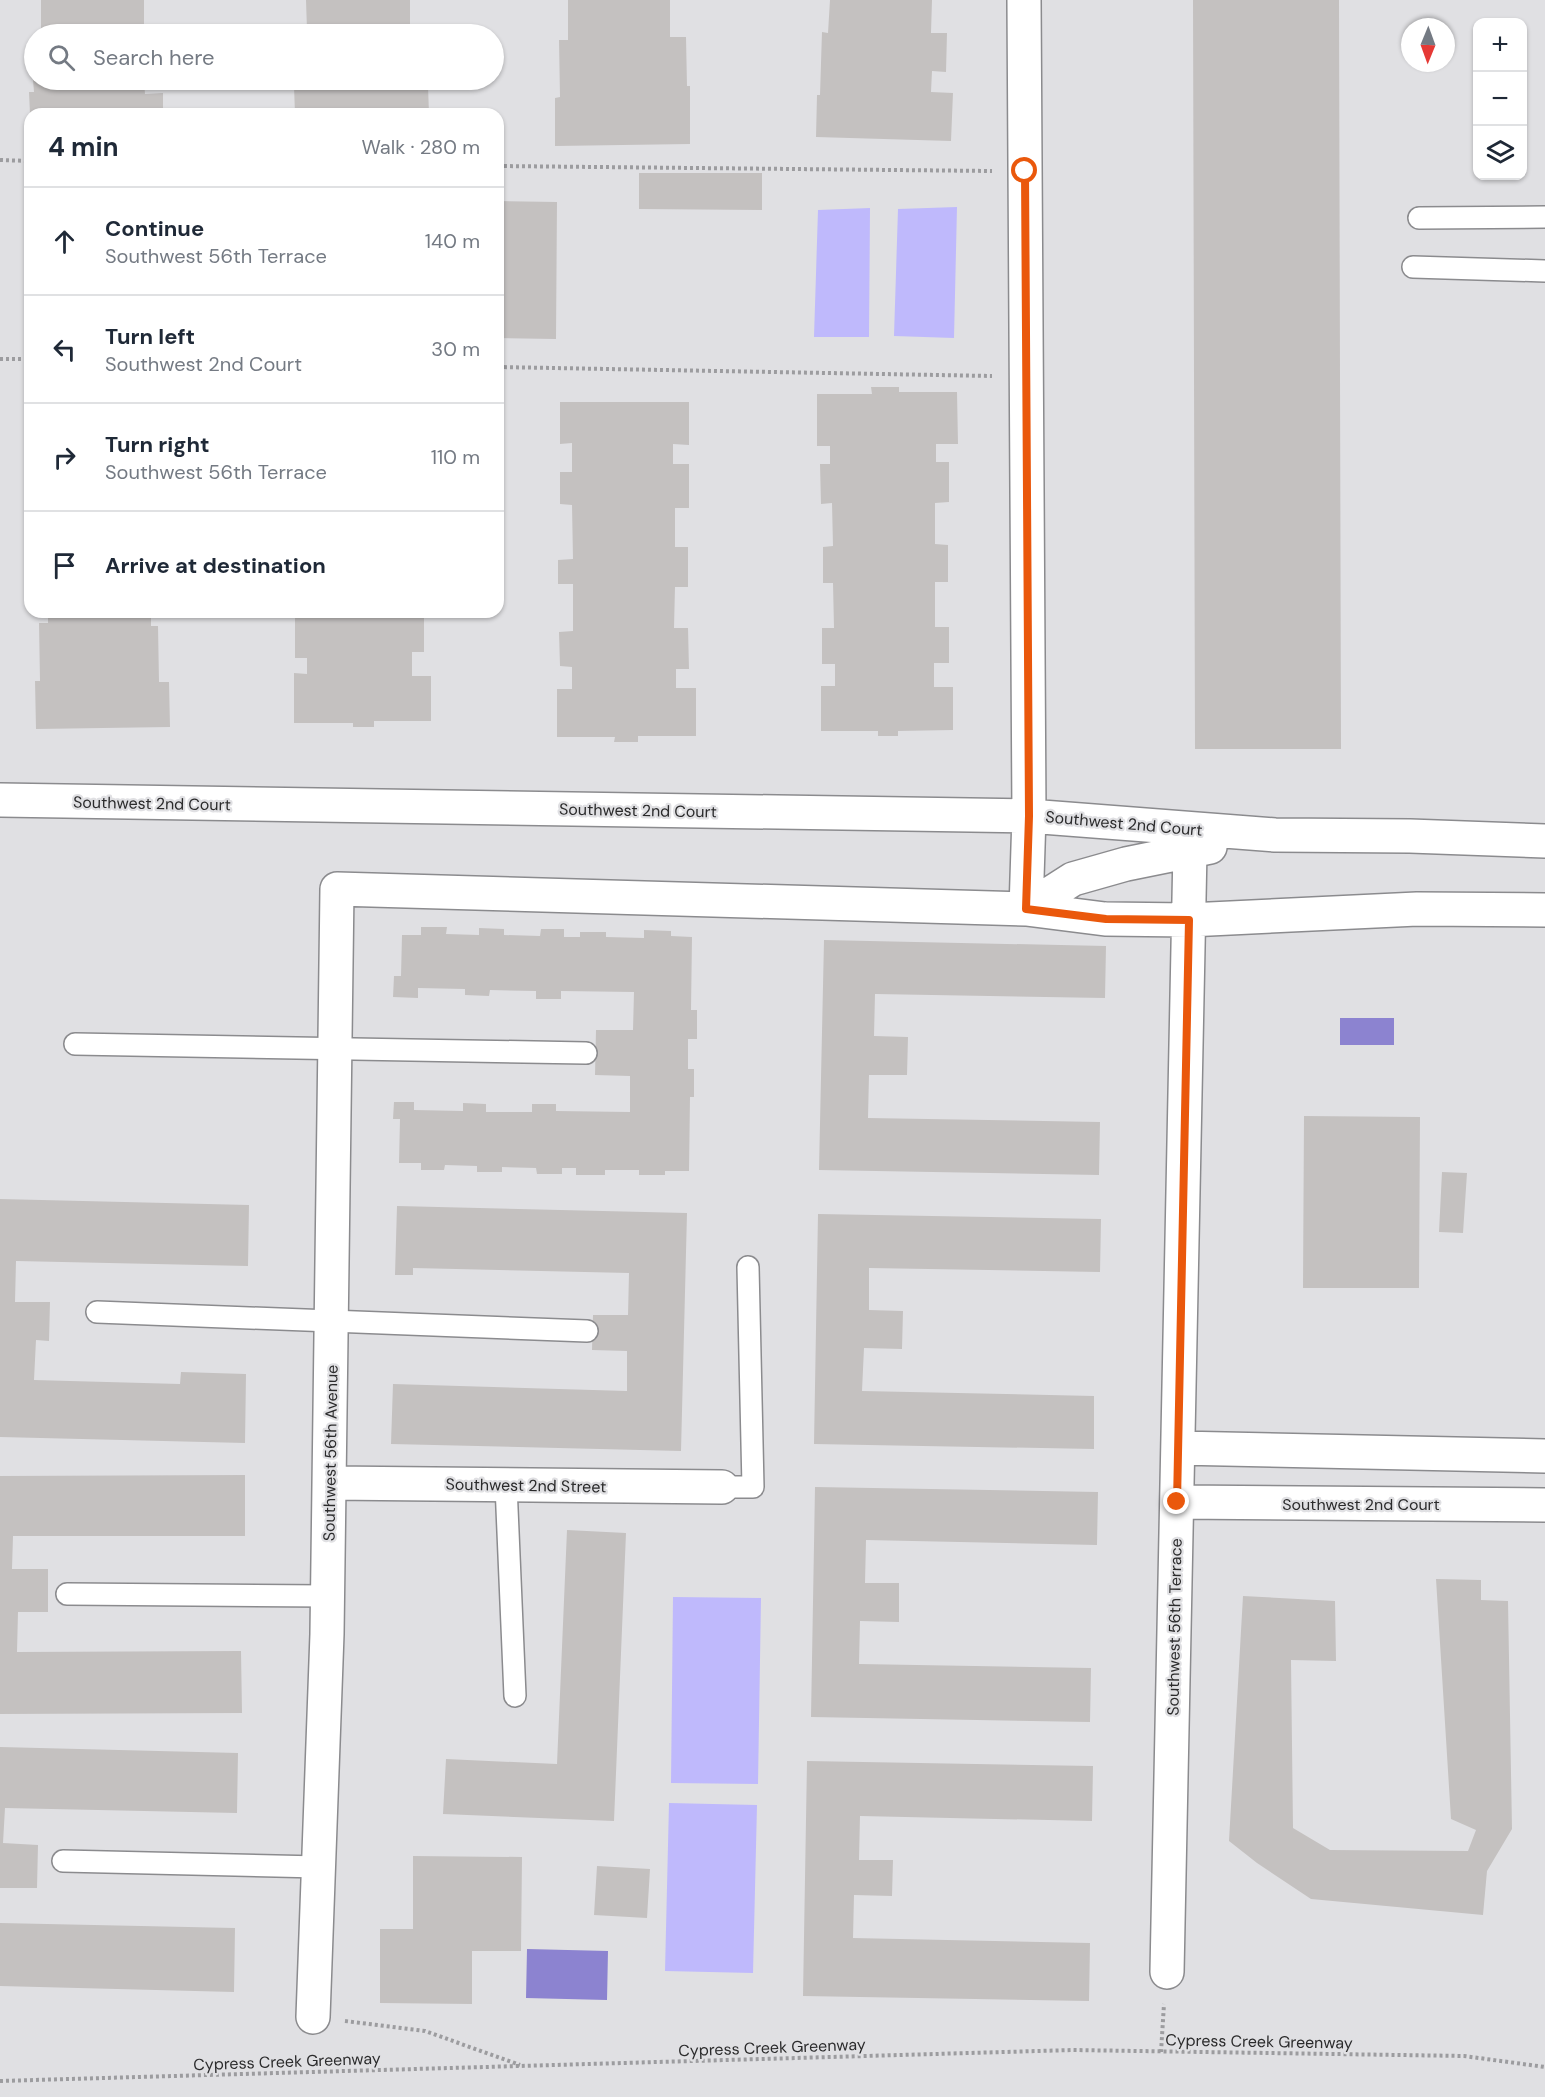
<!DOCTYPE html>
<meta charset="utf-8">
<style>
:root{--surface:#fff;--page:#f6f6f7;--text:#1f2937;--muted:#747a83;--line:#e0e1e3}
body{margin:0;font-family:"DM Sans",sans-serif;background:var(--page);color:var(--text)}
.controls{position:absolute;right:18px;top:18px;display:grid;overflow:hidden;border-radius:12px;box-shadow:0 2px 4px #0004}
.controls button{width:54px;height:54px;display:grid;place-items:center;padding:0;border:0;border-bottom:2px solid var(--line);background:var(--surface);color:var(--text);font:30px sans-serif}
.compass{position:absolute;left:1401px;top:18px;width:54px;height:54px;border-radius:50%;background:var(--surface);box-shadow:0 2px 4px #0004;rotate:181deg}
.stop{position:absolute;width:18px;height:18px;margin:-14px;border:4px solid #ea580c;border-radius:50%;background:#fff}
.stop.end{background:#ea580c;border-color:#fff;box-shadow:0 2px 6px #0008}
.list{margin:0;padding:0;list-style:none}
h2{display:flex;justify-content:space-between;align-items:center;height:78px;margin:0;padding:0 24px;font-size:26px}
h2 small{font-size:20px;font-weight:400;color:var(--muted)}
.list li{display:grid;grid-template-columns:39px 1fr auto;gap:18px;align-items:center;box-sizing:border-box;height:108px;padding:0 24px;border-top:2px solid var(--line)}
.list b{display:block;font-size:22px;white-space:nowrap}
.list p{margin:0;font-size:20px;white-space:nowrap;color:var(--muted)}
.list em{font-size:20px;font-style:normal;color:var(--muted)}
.icon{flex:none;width:33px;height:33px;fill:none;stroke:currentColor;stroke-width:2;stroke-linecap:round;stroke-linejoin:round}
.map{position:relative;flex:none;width:1545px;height:2097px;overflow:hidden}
.search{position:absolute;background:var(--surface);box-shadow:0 2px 4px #0004;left:24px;top:24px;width:480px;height:66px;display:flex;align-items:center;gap:15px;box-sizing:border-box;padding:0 21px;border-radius:33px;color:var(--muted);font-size:22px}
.panel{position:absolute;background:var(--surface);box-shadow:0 2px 4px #0004;left:24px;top:108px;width:480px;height:510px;border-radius:18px}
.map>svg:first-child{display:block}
</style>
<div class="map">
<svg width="1545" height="2097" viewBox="0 0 1545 2097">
<rect width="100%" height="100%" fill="#e0e0e3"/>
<path fill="#bfb9fc" d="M957 207 954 338 894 336 898 209Z
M870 208 869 337H814L818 210Z
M673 1597 761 1598 758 1784 671 1783Z
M669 1803 757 1805 753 1973 665 1971Z"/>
<path fill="#8c83d0" d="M1340 1018H1394V1045H1340Z
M527 1949 608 1951 607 2000 526 1998Z"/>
<path fill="#c4c1c0" d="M41 0H144V32H153V34H41Z
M306 0H410V28H418V34H299V30H307Z
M568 0H670V37H686L687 86H690V144L555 146V98L560 97 559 40H568Z
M830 0H932L931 33H947L946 72 932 71 931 92 953 93 951 141 816 137 817 95H820L822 32 828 33Z
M1193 0H1339L1341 749H1195Z
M33 80H144L145 94 163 93V114H30L29 92H34Z
M299 80H419V85L428 86 429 114H295L294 86H299Z
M639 173H762V210L639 209Z
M498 201 557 202 556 339 498 338Z
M28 297H30V333H27Z
M871 387H899V392H957L958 444H936V462H949V502L935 503V544L948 545V582H935V627H949V663H934V687H953V730L898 731V736H878V731H821V686H835V664H822V628H834L833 583H823V547L833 546 832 503 821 504 820 464H830V446H817V394H872Z
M560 402H689V445L673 444V464H689V508H675V547H688V587H675L674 628H688L689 669H676V688H696V736H638V742H614L615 737H557V689H572V667L560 666 559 632 573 631V584H558V560L573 559 572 505 560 504V472H572V443L560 444Z
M48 612H151V626H158L159 682H169L170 727 36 729 35 681H40L39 623H48Z
M310 612H413V617H424V652H412V676H431V721H374V727H353V723H294V673L307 674V658H295V616H310Z
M421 927H447L446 934 479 935V928L504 929V935L540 936 541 929H564V937H580V932H606V937L644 938V930L671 931V936L692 937 691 1010H697V1039H688V1069H694V1097H690L689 1171H665V1175H639V1170H605V1175H576V1168H562V1174H537L536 1168 502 1167V1172H477V1166L445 1165 444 1170H421V1163H399L400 1119H393L394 1102H414V1110L463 1111V1103L486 1104V1112H532V1104H556V1111L630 1112V1076L595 1075 596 1030H633L634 992 561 991V999H536V991L490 990 489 996 465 995V989L418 988V998L393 997 394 976H401L402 935H421Z
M824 940 1106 946 1105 998 875 994 874 1036 908 1037 907 1075H869L868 1118 1100 1122 1099 1175 819 1170Z
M1304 1116 1420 1117 1419 1288H1303Z
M1442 1172 1467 1173 1463 1233 1439 1232Z
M0 1199 249 1205 248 1266 16 1261 15 1302H50L49 1341 36 1340 34 1380 180 1384 181 1372 246 1374 245 1443 0 1437Z
M397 1206 687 1213 681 1451 391 1444 393 1384 627 1391V1351L592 1350 593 1315H628L629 1273 413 1268V1275H395Z
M818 1214 1101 1219 1100 1272 869 1268V1310L903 1311 902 1349 864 1348 862 1391 1094 1396V1449L814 1444Z
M245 1475V1536H13L12 1569H48V1612H18L17 1652 241 1651 242 1713 0 1714V1476Z
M815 1487 1098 1492 1097 1545 866 1540 865 1583H899V1622L860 1621 859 1664 1091 1668 1090 1722 811 1717Z
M567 1530 626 1533 614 1821 443 1814 446 1759 557 1764Z
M1436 1579 1481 1580V1600L1508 1601 1512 1829 1487 1871 1483 1915 1311 1899 1257 1863 1229 1841 1243 1596 1335 1601 1336 1661 1291 1660 1293 1828 1330 1850 1468 1851 1476 1830 1451 1819Z
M0 1747 238 1753 237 1813 5 1808 3 1843 38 1845 37 1888H0Z
M807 1761 1093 1766 1092 1821 860 1816 859 1860H893L892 1896 854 1895 853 1938 1090 1943 1089 2001 803 1996Z
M413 1856 522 1857 521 1951H472V2004L380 2003V1929H413Z
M597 1866 650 1869 647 1918 594 1915Z
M0 1923 235 1928 234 1992 0 1986Z"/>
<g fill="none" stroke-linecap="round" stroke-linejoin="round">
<g stroke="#8b8b8e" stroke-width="24">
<path id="lane" d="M1419 218 1545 217
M1413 267 1545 271
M75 1044 586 1053
M97 1312 587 1331
M506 1485 515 1696
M722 1487H753L748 1267
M67 1594 328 1596
M63 1861 319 1867"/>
</g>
<g stroke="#8b8b8e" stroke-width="36">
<path id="street" d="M1024 0 1029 816 1026 909
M0 800 1029 816 1275 835 1410 836 1545 841
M1026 909 1073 879 1126 864 1210 847
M1178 1448 1545 1456
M330 1483 722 1487
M1177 1502 1545 1505
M1167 1972 1190 850
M313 2017 327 1634 337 889 1026 909 1105 919 1189 920 1417 909 1545 910"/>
</g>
<path stroke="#9c9c9f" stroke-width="4" stroke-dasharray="3 3" stroke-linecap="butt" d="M0 160 30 161
M498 166 992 171
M0 359H30
M498 367 992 376
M345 2021 425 2031 520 2065
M1161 2052 1164 2004
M0 2081 1073 2050 1464 2056 1545 2067"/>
<use href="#lane" stroke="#fff" stroke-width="21"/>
<use href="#street" stroke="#fff" stroke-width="33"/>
</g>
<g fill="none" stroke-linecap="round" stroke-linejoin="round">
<path stroke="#ea580c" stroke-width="8" d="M1025 171 1029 816 1026 909 1106 919 1189 920 1177 1502"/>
</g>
<g text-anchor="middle" stroke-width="4.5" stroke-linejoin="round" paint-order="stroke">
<g font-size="16" fill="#2b2b2c" stroke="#e0e0e3">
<text transform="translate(152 803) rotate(1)" y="6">Southwest 2nd Court</text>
<text transform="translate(638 810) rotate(1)" y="6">Southwest 2nd Court</text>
<text transform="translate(1124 823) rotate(5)" y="6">Southwest 2nd Court</text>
<text transform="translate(330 1453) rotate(-89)" y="6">Southwest 56th Avenue</text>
<text transform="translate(526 1485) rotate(1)" y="6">Southwest 2nd Street</text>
<text x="1361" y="1510">Southwest 2nd Court</text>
<text transform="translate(1174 1627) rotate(-89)" y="6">Southwest 56th Terrace</text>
<text transform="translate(1259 2041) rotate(1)" y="6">Cypress Creek Greenway</text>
<text transform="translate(772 2047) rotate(-2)" y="6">Cypress Creek Greenway</text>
<text transform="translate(287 2061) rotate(-2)" y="6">Cypress Creek Greenway</text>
</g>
</g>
</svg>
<div class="controls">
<button>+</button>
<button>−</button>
<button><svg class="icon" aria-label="layers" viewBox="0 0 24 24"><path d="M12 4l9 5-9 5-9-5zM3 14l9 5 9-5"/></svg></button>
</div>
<svg class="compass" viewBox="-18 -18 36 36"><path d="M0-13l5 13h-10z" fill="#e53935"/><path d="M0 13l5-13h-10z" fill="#747a83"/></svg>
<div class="stop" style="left:1025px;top:171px"></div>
<div class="stop end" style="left:1177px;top:1502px"></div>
<div class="search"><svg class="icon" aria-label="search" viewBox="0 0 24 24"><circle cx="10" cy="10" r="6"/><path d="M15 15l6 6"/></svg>Search here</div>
<section class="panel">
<h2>4 min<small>Walk · 280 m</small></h2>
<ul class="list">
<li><svg class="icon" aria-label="ahead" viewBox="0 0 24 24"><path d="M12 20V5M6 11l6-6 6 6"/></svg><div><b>Continue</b><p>Southwest 56th Terrace</p></div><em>140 m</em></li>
<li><svg class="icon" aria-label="left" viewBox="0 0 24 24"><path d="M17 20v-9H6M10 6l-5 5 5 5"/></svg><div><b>Turn left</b><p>Southwest 2nd Court</p></div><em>30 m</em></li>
<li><svg class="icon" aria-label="right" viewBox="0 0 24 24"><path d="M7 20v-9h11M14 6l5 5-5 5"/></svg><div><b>Turn right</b><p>Southwest 56th Terrace</p></div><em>110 m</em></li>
<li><svg class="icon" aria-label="arrive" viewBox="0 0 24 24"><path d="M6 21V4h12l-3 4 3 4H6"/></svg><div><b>Arrive at destination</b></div></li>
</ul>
</section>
</div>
